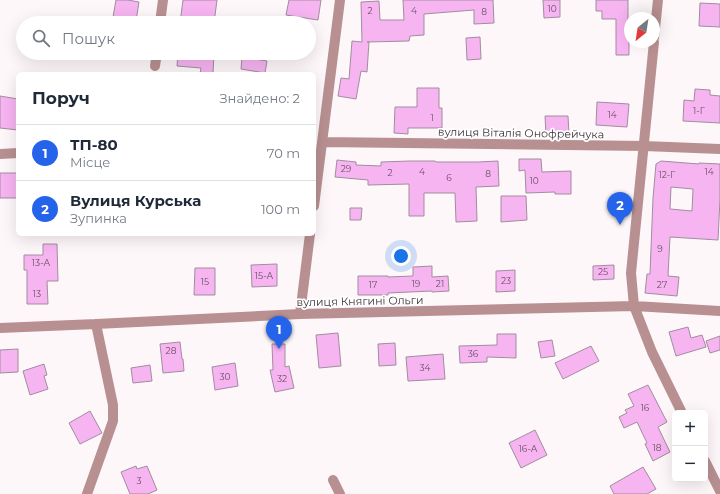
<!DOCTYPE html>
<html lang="uk">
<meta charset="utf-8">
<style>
:root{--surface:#fff;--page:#f6f6f7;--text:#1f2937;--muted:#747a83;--line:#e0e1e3;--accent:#2563eb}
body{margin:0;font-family:Montserrat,sans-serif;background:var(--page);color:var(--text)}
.controls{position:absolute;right:12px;bottom:12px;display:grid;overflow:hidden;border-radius:6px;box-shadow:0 4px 16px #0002}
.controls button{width:36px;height:36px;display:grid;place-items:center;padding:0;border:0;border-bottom:1px solid var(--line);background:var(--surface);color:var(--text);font:20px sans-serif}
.compass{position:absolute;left:624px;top:12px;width:36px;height:36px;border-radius:50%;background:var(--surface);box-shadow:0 4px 16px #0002;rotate:210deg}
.you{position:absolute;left:401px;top:256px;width:14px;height:14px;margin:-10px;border:3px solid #fff;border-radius:50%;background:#1a73e8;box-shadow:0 0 0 6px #1a73e833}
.badge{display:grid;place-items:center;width:26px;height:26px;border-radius:50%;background:var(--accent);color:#fff;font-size:13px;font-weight:700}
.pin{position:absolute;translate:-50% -33px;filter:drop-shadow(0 1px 2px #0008)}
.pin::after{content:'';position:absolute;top:21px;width:14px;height:12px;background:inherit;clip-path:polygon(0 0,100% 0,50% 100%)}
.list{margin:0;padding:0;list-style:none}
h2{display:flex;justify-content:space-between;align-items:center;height:52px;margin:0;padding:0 16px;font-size:17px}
h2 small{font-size:13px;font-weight:400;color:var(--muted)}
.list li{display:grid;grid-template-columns:26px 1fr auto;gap:12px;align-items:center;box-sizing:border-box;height:56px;padding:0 16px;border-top:1px solid var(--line)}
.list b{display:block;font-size:15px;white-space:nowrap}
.list p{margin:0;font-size:13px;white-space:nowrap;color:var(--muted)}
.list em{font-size:13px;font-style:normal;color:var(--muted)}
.icon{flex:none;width:22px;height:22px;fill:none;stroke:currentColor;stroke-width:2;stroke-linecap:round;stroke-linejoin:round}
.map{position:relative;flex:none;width:720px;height:494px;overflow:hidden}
.search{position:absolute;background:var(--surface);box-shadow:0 4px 16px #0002;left:16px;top:16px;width:300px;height:44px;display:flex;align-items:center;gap:10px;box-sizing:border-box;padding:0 14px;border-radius:22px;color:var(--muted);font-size:15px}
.panel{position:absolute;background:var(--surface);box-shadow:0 4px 16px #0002;left:16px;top:72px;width:300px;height:164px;border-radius:6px}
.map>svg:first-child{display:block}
</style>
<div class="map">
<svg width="720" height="494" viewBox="0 0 720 494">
<rect width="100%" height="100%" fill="#fdf7f9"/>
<path fill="#f6b4f0" stroke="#a18d9f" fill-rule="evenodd" d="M116 0H128L139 2 136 21 113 17Z
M183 0H217L214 23H180Z
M289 0H321L318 20 286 15Z
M403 0H493L494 23 474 24V10L424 14V35L410 36 409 41 367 42H369L367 72 361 71 356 99 338 96 341 78 349 79 352 41 362 42 361 2 379 1 380 20H404Z
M543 0H560V17L544 18Z
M596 0H628V33H629V55H616V19H602V11H596Z
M700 3 720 4V27L699 26Z
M480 37 481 59 467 60 466 38Z
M178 53H214L213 74H200L201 68 177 66Z
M242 57 267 61 265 73 241 69Z
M417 88H439V108H442V128H408V134L394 133 395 107H417Z
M695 89 710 90V95L720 96V123L683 121 684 100 694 101Z
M0 96 18 99V130L0 128Z
M597 102 629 104 627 127 596 125Z
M545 116H568L569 134 546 135Z
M519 159H541L542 172 571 171V194H555V192L526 193 525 170 519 171Z
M337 160 356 162V165L381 166V162L409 161H435L436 162H478L498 161 499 186 476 187 477 221 456 222 455 193H424V216H409V184L368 185V180L335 177Z
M661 161 699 164V163L720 164V199L718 240 670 237 668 276 679 277 677 296 645 293 647 274H650L653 198 656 164ZM671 187 693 189 692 211 670 209Z
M0 173H18V198H0Z
M501 196H526L527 220 501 222Z
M350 208H362L361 220H350Z
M43 244H57L58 281H47L48 304H27V270H24V255H43Z
M277 264V286L252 287 251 265Z
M614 265V279L593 280V266Z
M432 266V277L448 276 449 291 432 292V291L388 293V295H358V276H388V277L413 276V267Z
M195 268H215V295H194Z
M515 270V291L496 292V271Z
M688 327 691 338 702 335 706 347 676 356 669 332Z
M338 333 341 366 319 368 316 335Z
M497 334H516V358L487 357V362L460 363 459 346 497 345Z
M720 336V350L710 353 706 341Z
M552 340 555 356 541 358 538 342Z
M180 342 182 359H183L184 371 163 373 160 344Z
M395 343 396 365 379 366 378 344Z
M272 344H285V367L289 366 294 388 275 392 270 370H273Z
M591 346 599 361 563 379 555 363Z
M18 349V372L0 373V350Z
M443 354 445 379 408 381 406 357Z
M235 363 238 386 215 390 212 367Z
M44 364 47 375 44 376 48 389 30 395 23 371Z
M150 365 152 381 133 383 131 368Z
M648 385 667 422 658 427 670 452 653 461 645 444 647 443 637 422 624 428 619 417 627 413 625 410 634 406 628 394Z
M90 411 102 433 80 444 69 423Z
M535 430 547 455 521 468 509 443Z
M136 466 137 469 147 466 157 490 148 494H130L121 472Z
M643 467 656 489 647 494H614L610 486Z"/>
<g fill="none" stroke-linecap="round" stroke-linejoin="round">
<path stroke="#b89091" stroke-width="10" d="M160 23 163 0
M654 38 658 0
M654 42 631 273 634 306 652 352 682 413
M155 66 157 53
M322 142 644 146 720 149
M0 154 18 153
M314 206 340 0
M300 314 310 234
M0 328 96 324 300 314 634 306 720 311
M705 461 720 491
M333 480 340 494
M87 494 113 421V405L96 324"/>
</g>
<g text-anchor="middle" stroke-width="3.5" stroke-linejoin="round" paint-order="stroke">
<g font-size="9" fill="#6a5264">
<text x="552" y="12">10</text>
<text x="370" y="14">2</text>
<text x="414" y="14">4</text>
<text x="484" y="15">8</text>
<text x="699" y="114">1-Г</text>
<text x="612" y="118">14</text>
<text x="432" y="121">1</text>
<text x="346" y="172">29</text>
<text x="422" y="175">4</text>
<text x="709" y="175">14</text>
<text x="390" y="176">2</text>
<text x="488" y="177">8</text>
<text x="667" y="178">12-Г</text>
<text x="449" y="181">6</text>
<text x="534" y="184">10</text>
<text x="660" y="252">9</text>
<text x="41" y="266">13-А</text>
<text x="603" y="275">25</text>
<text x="264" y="279">15-А</text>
<text x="506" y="284">23</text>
<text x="205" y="285">15</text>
<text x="416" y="287">19</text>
<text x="440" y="287">21</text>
<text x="373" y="288">17</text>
<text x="662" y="288">27</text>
<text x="37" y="297">13</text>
<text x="171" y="354">28</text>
<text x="473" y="357">36</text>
<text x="425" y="371">34</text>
<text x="225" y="380">30</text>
<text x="282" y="382">32</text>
<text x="645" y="411">16</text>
<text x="657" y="451">18</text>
<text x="528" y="452">16-А</text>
<text x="139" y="484">3</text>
</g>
<g font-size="11" fill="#3b3135" stroke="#fff">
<text transform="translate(521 133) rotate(1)" y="4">вулиця Віталія Онофрейчука</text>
<text transform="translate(360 301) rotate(-1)" y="4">вулиця Княгині Ольги</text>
</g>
</g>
</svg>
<div class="controls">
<button>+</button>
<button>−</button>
</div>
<svg class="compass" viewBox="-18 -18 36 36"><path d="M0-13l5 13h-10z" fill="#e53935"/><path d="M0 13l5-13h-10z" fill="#747a83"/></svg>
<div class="you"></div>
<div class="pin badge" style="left:279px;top:349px">1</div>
<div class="pin badge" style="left:620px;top:225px">2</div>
<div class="search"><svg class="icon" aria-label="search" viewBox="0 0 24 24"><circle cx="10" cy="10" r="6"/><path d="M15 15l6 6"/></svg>Пошук</div>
<section class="panel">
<h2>Поруч<small>Знайдено: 2</small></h2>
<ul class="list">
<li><span class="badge">1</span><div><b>ТП-80</b><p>Місце</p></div><em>70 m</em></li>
<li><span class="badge">2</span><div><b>Вулиця Курська</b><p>Зупинка</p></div><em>100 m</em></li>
</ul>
</section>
</div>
